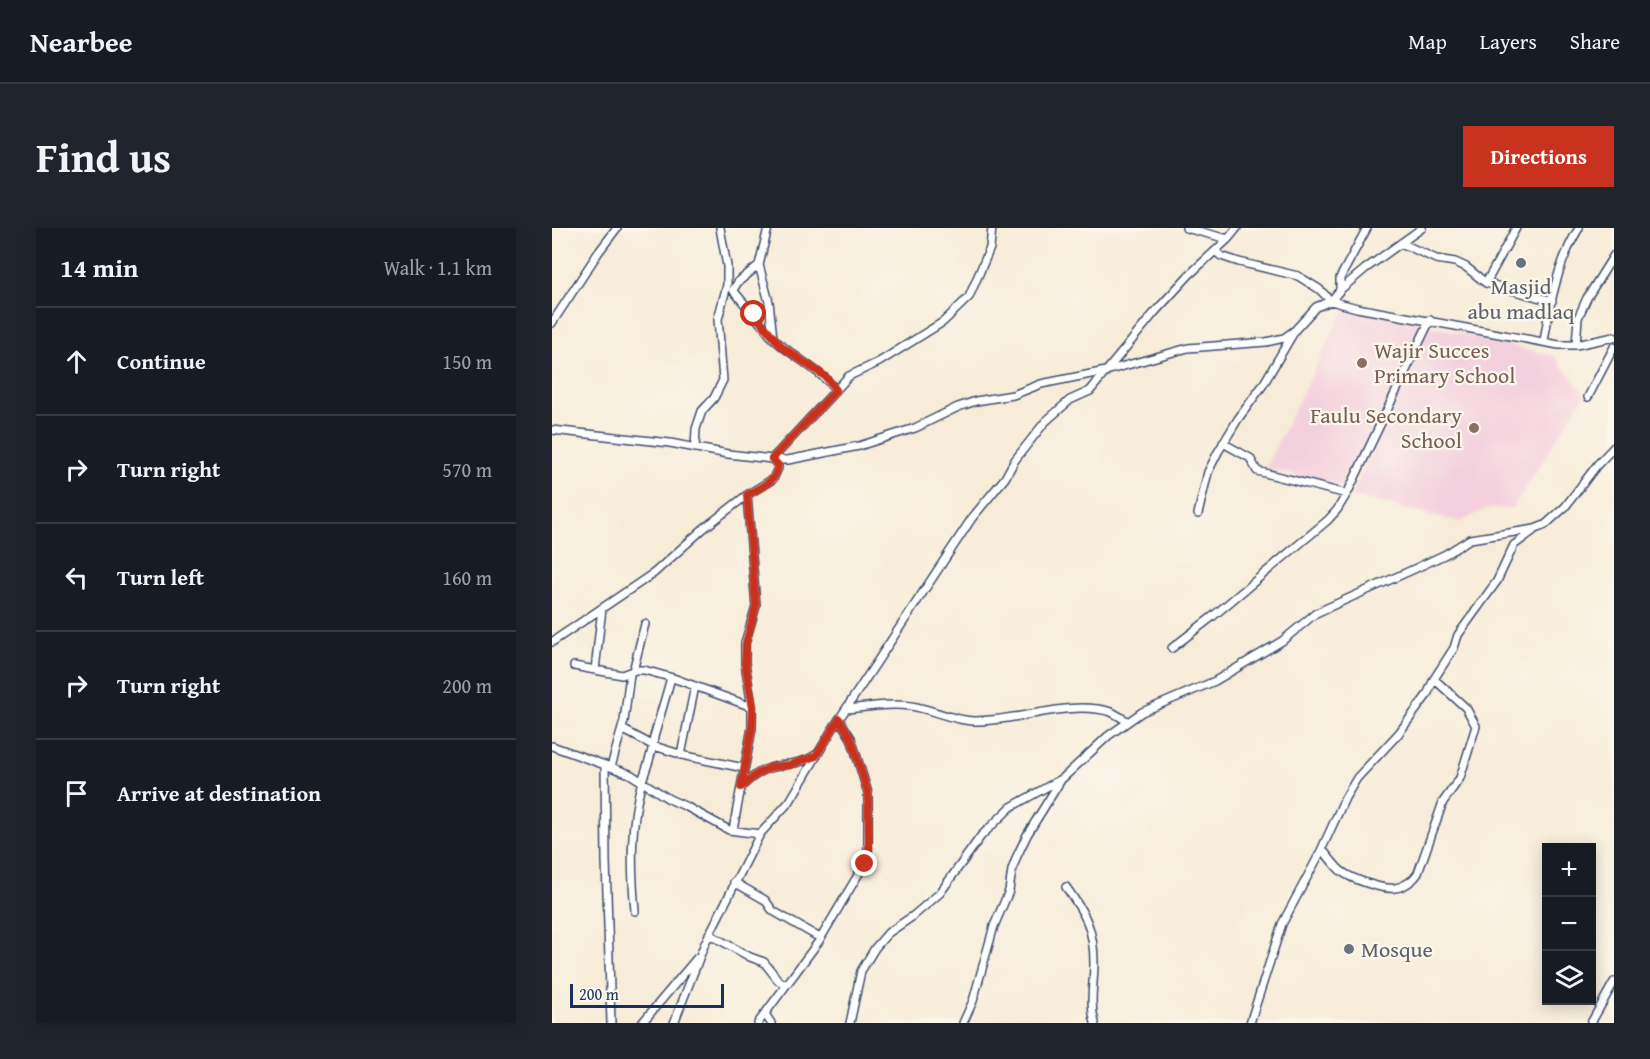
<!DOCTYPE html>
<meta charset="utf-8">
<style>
:root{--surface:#171b24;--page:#20242c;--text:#f1f3f6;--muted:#9ea1a6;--line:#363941;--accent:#c8321e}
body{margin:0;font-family:"Gentium Book Plus",serif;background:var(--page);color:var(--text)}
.controls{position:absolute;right:18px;bottom:18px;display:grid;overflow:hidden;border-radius:0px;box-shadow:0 3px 15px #0003}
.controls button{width:54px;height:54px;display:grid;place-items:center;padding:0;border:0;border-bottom:2px solid var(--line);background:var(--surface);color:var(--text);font:30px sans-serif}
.scale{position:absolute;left:18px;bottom:15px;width:154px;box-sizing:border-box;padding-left:6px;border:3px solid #1b2f5e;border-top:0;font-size:16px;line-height:21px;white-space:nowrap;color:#1b2f5e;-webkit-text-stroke:4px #fbf7ec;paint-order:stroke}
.stop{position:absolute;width:18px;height:18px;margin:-14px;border:4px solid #c8321e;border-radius:50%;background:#fff}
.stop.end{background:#c8321e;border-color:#fff;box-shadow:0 2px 6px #0008}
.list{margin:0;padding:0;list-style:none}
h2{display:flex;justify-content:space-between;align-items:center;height:78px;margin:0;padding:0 24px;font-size:26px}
h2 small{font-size:20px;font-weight:400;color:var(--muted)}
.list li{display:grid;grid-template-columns:39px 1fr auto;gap:18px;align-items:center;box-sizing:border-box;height:108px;padding:0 24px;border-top:2px solid var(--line)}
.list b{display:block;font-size:22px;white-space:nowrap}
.list em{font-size:20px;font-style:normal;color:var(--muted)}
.icon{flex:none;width:33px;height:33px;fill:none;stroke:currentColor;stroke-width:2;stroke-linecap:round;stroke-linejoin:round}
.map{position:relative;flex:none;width:1062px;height:795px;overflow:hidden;border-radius:0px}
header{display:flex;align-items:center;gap:36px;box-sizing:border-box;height:84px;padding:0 30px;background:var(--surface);border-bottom:2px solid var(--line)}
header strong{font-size:28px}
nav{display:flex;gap:33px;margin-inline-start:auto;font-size:21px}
.intro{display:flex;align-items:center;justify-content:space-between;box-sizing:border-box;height:144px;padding:0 36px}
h1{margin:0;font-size:42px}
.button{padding:15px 27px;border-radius:0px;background:var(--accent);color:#fff;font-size:21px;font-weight:700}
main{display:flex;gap:36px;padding:0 36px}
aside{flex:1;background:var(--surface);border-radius:0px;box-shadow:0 3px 15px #0003}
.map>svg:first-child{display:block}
</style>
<header>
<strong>Nearbee</strong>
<nav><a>Map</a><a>Layers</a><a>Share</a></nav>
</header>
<div class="intro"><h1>Find us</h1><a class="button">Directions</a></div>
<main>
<aside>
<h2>14 min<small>Walk · 1.1 km</small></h2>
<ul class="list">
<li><svg class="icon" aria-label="ahead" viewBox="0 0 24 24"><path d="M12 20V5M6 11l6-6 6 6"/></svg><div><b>Continue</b></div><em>150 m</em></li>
<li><svg class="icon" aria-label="right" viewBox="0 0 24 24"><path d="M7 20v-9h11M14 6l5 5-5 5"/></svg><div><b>Turn right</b></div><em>570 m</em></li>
<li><svg class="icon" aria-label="left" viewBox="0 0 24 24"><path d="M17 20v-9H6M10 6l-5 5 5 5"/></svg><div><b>Turn left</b></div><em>160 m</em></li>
<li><svg class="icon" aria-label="right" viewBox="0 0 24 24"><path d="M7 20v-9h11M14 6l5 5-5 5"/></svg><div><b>Turn right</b></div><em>200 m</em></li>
<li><svg class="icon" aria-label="arrive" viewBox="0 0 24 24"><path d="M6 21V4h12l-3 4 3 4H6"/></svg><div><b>Arrive at destination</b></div></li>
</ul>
</aside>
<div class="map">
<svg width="1062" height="795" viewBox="0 0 1062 795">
<rect width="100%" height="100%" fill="#fbf7ec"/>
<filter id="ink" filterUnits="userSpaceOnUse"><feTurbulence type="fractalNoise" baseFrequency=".0167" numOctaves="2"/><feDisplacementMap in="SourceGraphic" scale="12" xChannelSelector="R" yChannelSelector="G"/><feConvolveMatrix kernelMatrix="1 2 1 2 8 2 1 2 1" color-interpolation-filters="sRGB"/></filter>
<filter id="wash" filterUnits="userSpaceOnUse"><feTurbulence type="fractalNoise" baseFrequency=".008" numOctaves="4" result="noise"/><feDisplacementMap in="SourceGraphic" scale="24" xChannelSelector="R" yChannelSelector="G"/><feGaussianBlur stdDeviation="1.35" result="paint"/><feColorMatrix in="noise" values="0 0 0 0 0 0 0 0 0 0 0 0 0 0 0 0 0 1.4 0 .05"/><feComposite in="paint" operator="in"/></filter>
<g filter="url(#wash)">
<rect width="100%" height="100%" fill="#f7ecd8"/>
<path fill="#f4cfdd" d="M793 80 877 93 797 260 713 240Z
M878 98 1002 128 1033 166 961 280 933 281 909 294 799 268Z"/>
</g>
<g filter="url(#ink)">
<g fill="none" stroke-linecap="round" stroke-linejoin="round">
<g stroke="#3c4b70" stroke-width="10">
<path id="minor" d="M216 0 207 37 217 74 221 110C241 129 267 141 284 162
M634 0 676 11
M849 15 884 31 903 34 914 39 934 55 1000 73
M663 23 669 28 687 34 746 48 767 61 779 73 805 80 1007 117H1024L1062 109
M207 37 186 54 181 62 219 108
M934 55 964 0
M788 62V50L815 0
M0 95 46 25 65 0
M992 113C998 74 1006 34 1027 0
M1024 117 1026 90 1035 70 1062 27
M1036 169 1062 119
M0 202 118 215 176 226 220 231 236 232 307 218 363 200 406 179 424 173 461 167 489 156 554 143 636 120 714 114 732 110 743 102 764 79 779 73 788 62 813 41 870 0
M671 215 698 230 705 243 795 266
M143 220 144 201 150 183 162 170 171 152 166 91 175 57V38L168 0
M646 286 656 244 666 224 686 191 711 157 742 104
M0 414 102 345 151 301 195 267 221 251 226 240V237L220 231 297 148 327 134 391 94 417 69 438 20 440 0
M620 420 660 389 776 292 785 282 796 264 878 92
M22 438 70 447 83 442H92L121 450 200 479
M43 442 50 380
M81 443 93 396
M294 481C316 479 337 475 359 478 380 481 399 492 421 493 465 494 517 471 559 484 564 486 570 490 575 493
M70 501 102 518 134 528 192 540
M0 518 78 546 117 571 135 579 177 602 208 606
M129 527 143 458
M53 537 54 633 59 795
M59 539 72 493 78 446
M189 559C197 551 207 543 218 540 234 535 250 537 265 526
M181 602 200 500V479L193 435V415L204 378 195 267
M770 621C776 628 782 637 789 643 799 651 831 662 843 660 852 659 862 652 866 645L891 574 908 550 924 498 914 480 882 451
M182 654 213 672 221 683 268 710
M514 659C533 686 542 700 542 735 542 756 537 774 543 795
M83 683C79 640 78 595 90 553 95 538 101 525 102 509L119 450
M157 706 198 729 212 734 226 752 234 757
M213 786 219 795
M90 795 145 730
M122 795 153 715 208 606 238 573 280 502 420 290 453 250 463 232 493 194 518 172 538 163 603 84 637 47 676 11 685 0
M206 795 267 713 316 630V565L299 510 287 491
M298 795 309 743 323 720 336 705 361 688 388 665 429 608 459 579 511 550 556 508 590 484 663 453 730 413 764 385 860 342 894 326 918 311 983 301 993 297 1013 279 1045 237 1062 219
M411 795 421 773 442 698 457 663 460 642 465 628 475 607 509 552
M698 795 730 696 767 627 793 570 805 550 847 505 875 467 882 451 902 420 906 407 945 353 962 317 981 303
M1039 795 1062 754"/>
</g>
<use href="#minor" stroke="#fff" stroke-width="7"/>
</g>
</g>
<g fill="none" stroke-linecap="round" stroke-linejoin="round" filter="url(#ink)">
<path stroke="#c8321e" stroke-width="8" d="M202 86 230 119 274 149 284 162 220 231 226 237C225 254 208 259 195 267L204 378 194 415 193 435 201 479 200 500 189 559 205 546 219 539 238 537 264 528 287 491 299 510 316 565 317 622 313 636"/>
</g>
<g fill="#6b7280" stroke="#fbf7ec" stroke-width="2">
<circle cx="969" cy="35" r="6"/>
<circle cx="797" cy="721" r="6"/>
</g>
<g fill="#8d6e63" stroke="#fbf7ec" stroke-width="2">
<circle cx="810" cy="135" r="6"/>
<circle cx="922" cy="200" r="6"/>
</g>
<g text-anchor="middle" stroke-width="4.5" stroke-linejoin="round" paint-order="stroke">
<g font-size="22" fill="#5b616d" stroke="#fbf7ec">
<text x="969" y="66">Masjid<tspan x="969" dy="25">abu madlaq</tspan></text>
<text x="809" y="729" text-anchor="start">Mosque</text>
</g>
<g font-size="22" fill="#785e54" stroke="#fbf7ec" text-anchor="start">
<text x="822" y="130">Wajir Succes<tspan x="822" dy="25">Primary School</tspan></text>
<text x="910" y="195" text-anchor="end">Faulu Secondary<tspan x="910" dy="25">School</tspan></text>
</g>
</g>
</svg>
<div class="controls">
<button>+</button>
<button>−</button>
<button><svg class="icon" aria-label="layers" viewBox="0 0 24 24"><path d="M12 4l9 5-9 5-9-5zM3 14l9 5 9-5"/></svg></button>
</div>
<div class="scale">200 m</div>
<div class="stop" style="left:202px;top:86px"></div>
<div class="stop end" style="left:313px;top:636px"></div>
</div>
</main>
